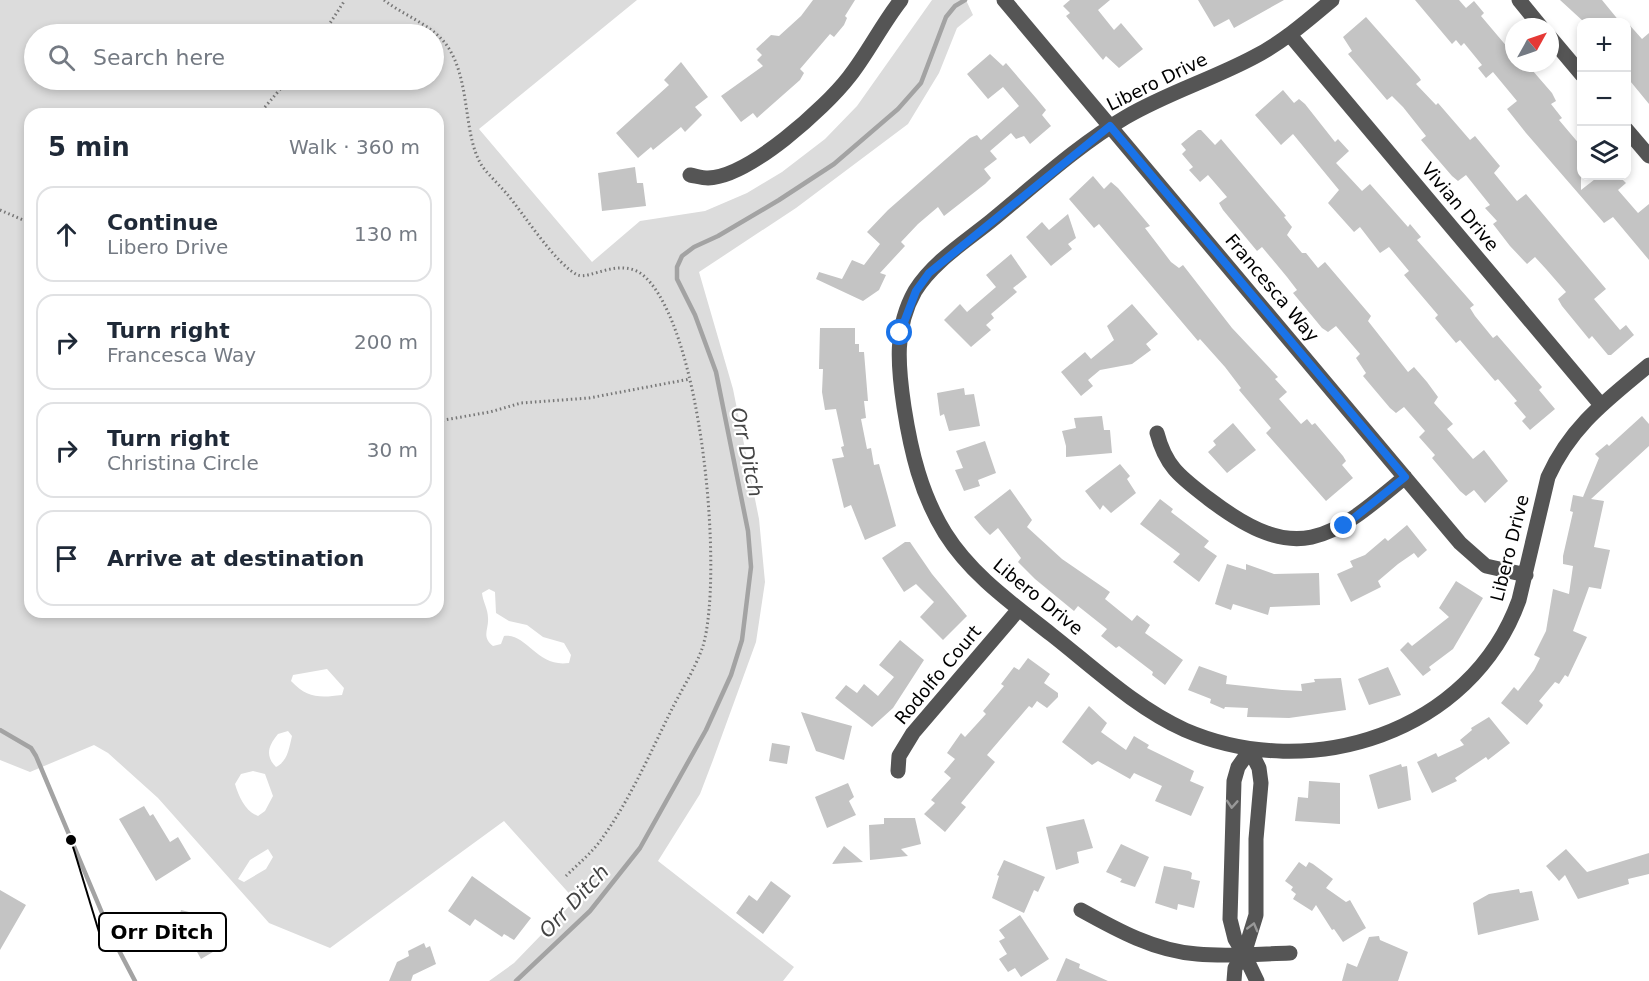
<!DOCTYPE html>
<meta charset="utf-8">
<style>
:root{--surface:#fff;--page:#f6f6f7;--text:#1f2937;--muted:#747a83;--line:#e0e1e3}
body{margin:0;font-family:"DejaVu Sans",sans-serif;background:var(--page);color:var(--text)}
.controls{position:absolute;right:18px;top:18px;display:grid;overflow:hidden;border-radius:12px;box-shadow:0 3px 9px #0003}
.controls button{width:54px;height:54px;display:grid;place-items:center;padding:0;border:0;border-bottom:2px solid var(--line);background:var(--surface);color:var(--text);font:30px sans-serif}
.compass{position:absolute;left:1505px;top:18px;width:54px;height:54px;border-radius:50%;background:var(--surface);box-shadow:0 3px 9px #0003;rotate:50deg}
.stop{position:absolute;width:18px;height:18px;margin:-14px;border:4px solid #1a73e8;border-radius:50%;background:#fff}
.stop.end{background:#1a73e8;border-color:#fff;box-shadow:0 2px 6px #0008}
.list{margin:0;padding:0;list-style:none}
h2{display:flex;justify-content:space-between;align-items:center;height:78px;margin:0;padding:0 24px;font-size:26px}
h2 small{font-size:20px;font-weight:400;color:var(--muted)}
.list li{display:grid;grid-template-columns:39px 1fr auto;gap:18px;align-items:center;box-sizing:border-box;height:96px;margin:0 12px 12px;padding:0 12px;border:2px solid var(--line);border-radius:18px}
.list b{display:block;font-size:22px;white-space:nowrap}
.list p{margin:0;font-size:20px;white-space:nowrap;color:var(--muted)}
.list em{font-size:20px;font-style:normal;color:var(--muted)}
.icon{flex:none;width:33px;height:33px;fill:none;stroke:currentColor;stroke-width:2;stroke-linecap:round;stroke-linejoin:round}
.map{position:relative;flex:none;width:1649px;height:981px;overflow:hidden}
.search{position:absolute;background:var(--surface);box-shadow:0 3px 9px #0003;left:24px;top:24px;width:420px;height:66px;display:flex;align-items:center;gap:15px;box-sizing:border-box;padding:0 21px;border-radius:33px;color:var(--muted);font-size:22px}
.panel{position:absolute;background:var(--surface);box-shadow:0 3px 9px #0003;left:24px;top:108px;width:420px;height:510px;border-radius:18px}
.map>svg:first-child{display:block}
</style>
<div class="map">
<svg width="1649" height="981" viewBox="0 0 1649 981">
<rect width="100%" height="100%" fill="#fff"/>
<path fill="#dcdcdc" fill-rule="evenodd" d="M0 0H637L479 129 592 262 640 221 705 211 747 193 782 172 825 139 857 106 932 0H966L973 15 957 28 939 73 908 124 796 208 699 272 733 389 759 519 765 582 756 642 713 760 700 794 658 861 794 967 783 981H489L514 963 575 900 504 821 330 948 269 923 158 798 108 753 94 745 30 772 0 760ZM34 34H434V80H34ZM30 114H438V612H30ZM489 589 495 592 496 613 509 621 527 625 543 637 564 643 571 655 569 663C537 668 527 633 504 636L501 644 493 646C481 637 489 629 488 618 488 609 483 602 482 593ZM327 669 344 688 342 695C319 698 307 698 291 681L293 675ZM288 731 292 736C289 748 288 761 276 767 265 756 268 746 278 734ZM253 771 265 774 273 796 265 811 258 816C245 811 239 797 235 784L241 774ZM268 849 273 857 266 869 244 882 238 879 250 860Z"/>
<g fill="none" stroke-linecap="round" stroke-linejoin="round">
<path stroke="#a3a3a3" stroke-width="4.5" d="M0 730 31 748 36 756 113 939 135 981
M516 981 590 911 640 848 706 730 731 675 742 640 751 567 748 531 716 372 695 315 677 279V267L682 256 694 247 718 236 779 200 834 164 898 109 921 83 946 17 955 6 965 0"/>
</g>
<path fill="#c4c4c4" d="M813 0H855L845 16 847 18 844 25 834 37 830 34 800 69 804 73 800 80 757 118 753 113 741 122 721 96 763 66 757 60 762 55 756 49 771 35 779 36 801 16Z
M1070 0H1110L1098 10 1114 30 1121 23 1143 49 1119 68 1106 56 1103 60 1066 16 1070 13 1063 6Z
M1198 0H1284L1234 28 1229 19 1214 27Z
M1415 0H1459L1466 8 1474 1 1484 13 1481 16 1514 55V63H1526L1552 93 1556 101 1551 104 1562 118 1559 120 1581 146V190L1599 176H1619L1626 183 1618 190 1638 213 1649 204V260L1613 217 1604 223 1526 133 1507 109 1517 101 1493 72 1486 78 1478 68 1482 65 1464 43 1461 46 1456 40 1452 44Z
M1560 0H1602L1620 22H1584Z
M1366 17 1419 77 1421 80 1416 84 1436 105 1438 103 1470 140 1475 136 1500 166 1494 173 1517 201 1526 194 1606 289 1594 299 1620 330 1626 325 1634 335 1611 355H1608L1592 336 1589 339 1562 306 1558 299 1566 292 1546 269 1535 257 1527 264 1510 246 1493 224 1497 221 1485 208 1490 205 1466 175 1458 181 1452 176 1421 140 1426 136 1403 107 1392 96 1387 100 1348 54 1352 51 1343 37Z
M1626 21 1642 39 1649 33V104L1626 76Z
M990 54 1003 66 1006 63 1036 98 1046 110 1042 115 1051 126 1030 144 1024 136 1016 139 1011 133 990 151 997 159 984 169 991 178 985 184 944 216 938 207 918 224 901 242 905 246 880 273 886 275 879 290 863 301 816 279 819 272 842 279 852 260 864 265 880 244 867 232 888 210 970 138 977 135 981 140 1019 106 1003 87 988 99 967 74Z
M681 62 708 97 695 107 702 115 685 132 681 127 653 150 651 147 638 158 616 133 669 85 664 80Z
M1283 90 1294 103 1299 99 1305 104 1335 142 1338 139 1349 151 1336 163 1362 191 1370 184 1408 227 1410 224 1421 237 1417 240 1474 305 1470 308 1475 316 1493 338 1497 335 1542 387 1539 390 1555 409 1530 430 1522 421 1526 417 1514 403 1517 401 1498 379 1495 381 1460 340 1456 343 1435 318 1438 315 1404 275 1409 271 1389 247 1380 253 1360 227 1354 232 1328 203 1339 190 1293 134 1281 145 1255 115Z
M1198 130H1201L1215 145 1221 139 1286 216 1284 217 1292 227 1287 235 1302 253H1306L1318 268 1325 262 1371 316 1368 321 1408 372 1414 367 1427 382 1438 397 1434 403 1453 424 1447 429 1473 459 1484 450 1508 481 1485 503 1474 490 1466 496 1460 491 1432 458 1435 455 1419 437 1425 431 1404 407 1396 413 1390 408 1363 376 1366 373 1356 358 1360 354 1336 326 1328 332 1322 328 1293 293 1297 290 1287 277 1262 247 1257 251 1223 210 1219 203 1227 197 1208 175 1200 182 1189 170 1193 167 1182 154 1186 150 1181 144Z
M635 167 637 183H643L646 206 602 211 598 173Z
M1093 176 1104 189 1111 182 1118 188 1150 226 1145 228 1171 262 1179 268 1183 265 1232 328 1278 377 1275 379 1287 392 1279 399 1301 424 1307 419 1312 425 1315 423 1343 456 1346 461 1342 465 1353 478 1326 501 1266 433 1271 428 1239 390 1241 388 1225 367 1200 339 1198 341 1099 224 1094 228 1069 199Z
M1068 214 1076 238 1068 244 1072 249 1051 266 1026 237 1042 222 1049 230Z
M1011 254 1027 277 1013 288 1017 292 991 314 994 318 986 325 991 330 971 347 944 320 960 304 967 312 996 287 986 275Z
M1132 304 1158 334 1146 344 1151 350 1132 364 1100 370 1088 380 1093 386 1081 396 1061 372 1085 352 1091 359 1114 340 1107 326Z
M820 328H855V344H859V352H864L868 401H864L866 418 861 419 867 449 871 448 874 465 879 464 896 526 865 540 851 505 844 508 832 459 844 457 841 447 844 446 836 409 825 410 822 392 823 369H819Z
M964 388 965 395 974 394 980 426 949 431 944 414 940 416 937 393Z
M1102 416 1104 430H1110L1112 453 1066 457V446L1062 431 1076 428 1074 418Z
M1642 416 1649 424V446L1591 499 1604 501 1594 547 1610 550 1601 589 1589 587 1573 631 1587 637 1568 677 1565 675 1559 684 1555 682 1539 701 1543 705 1542 707 1527 725 1501 703 1514 687 1518 691 1534 670 1540 658 1534 655 1546 631 1553 589 1569 594 1573 566 1563 564V556L1573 512 1570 511 1573 495 1583 497 1599 458 1595 454 1607 444 1609 446Z
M1233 423 1256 450 1227 473 1208 452 1216 445 1213 441Z
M985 441 996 473 978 480 980 486 964 491 955 470 963 468 956 451Z
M1120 464 1130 476 1127 479 1136 493 1111 513 1103 505 1100 510 1085 491Z
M1010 489 1032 520 1027 527 1062 559 1110 592 1105 599 1132 621 1137 615 1150 625 1145 633 1183 660 1165 685 1152 675 1153 672 1119 646 1116 648 1101 636 1107 629 1078 606 1074 611 1035 579 1018 562 1021 558 998 528 990 535 984 529 974 517Z
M1160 499 1173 509 1171 512 1209 541 1204 547 1217 556 1199 582 1173 562 1180 554 1140 524Z
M1407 525 1427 550 1418 558 1414 553 1398 564 1378 581 1381 587 1351 602 1337 574 1353 567 1350 561 1365 555 1385 538 1388 541Z
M905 542H910L932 574 967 616 943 640 920 617 934 602 916 584 904 592 882 558Z
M1227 564 1246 570V564L1274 574 1319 573 1320 605 1270 607 1268 615 1233 604 1231 610 1215 604Z
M1456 581 1483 598 1453 649 1429 667 1431 670 1423 676 1400 650 1408 642 1412 646 1449 617 1439 608Z
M900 640 924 660 893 708 872 727 835 698 846 685 857 693 864 684 878 696 894 677 879 665Z
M1028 658 1050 674 1044 683 1058 693V697L1047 708 1037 701 1032 708 1029 706 987 755 995 762 961 803 966 807 945 832 924 814 935 803 931 800 951 778 944 772 955 759 947 753 961 733 965 737 986 714 983 711 1004 686 1001 684 1014 667 1019 670Z
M1199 666 1227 676 1226 684 1282 690 1302 691 1301 684 1315 682 1314 679 1341 678 1346 710 1289 718 1247 717 1248 708 1225 707 1224 709 1210 703 1211 699 1188 690Z
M1388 667 1401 695 1369 705 1358 679Z
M1089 706 1107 723 1101 732 1126 750 1134 736 1149 745 1147 748 1194 771 1190 781 1204 787 1191 816 1155 801 1162 786 1134 773 1130 779 1098 761 1092 765 1062 742Z
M801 712 852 726 844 760 816 751Z
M1489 717 1510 743 1488 760 1486 757 1455 778 1457 781 1432 793 1417 762 1436 753 1438 757 1464 745 1460 740 1472 730 1471 728Z
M772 743 790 746 787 764 769 761Z
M1401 764 1402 767 1407 766 1411 800 1378 809 1369 775Z
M1309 781 1340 783V824L1295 821 1298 797 1308 798Z
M848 783 854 797 849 801 856 815 827 828 815 797Z
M144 806 150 816 153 814 170 842 178 837 191 859 156 881 119 819Z
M884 818H915L921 844 901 849 908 856 870 860 869 825 884 824Z
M1084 819 1093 848 1077 852 1079 863 1056 870 1046 827Z
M1121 844 1149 857 1135 887 1120 882 1122 879 1106 872Z
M844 846 863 862 832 864Z
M1566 849 1587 872 1649 853V874L1628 879 1629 884 1578 899 1565 875 1559 881 1546 866Z
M1004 860 1045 877 1038 892 1034 890 1024 913 992 898 999 876 997 875Z
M1299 862 1306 867 1309 862 1313 864 1333 879 1326 888 1346 902 1350 900 1366 928 1343 942 1334 929 1332 930 1316 905 1312 911 1293 899 1296 894 1291 890 1293 887 1285 881Z
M1164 866 1189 871 1192 873 1191 879 1200 881 1194 908 1178 904 1177 910 1155 903Z
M472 876 531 918 514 940 504 934 502 937 475 919 470 926 448 911Z
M771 881 791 896 763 934 736 913 749 895 757 901Z
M1519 889 1520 893 1532 891 1539 920 1478 935 1473 903 1489 894Z
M0 890 26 905 0 950Z
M181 910 193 913 206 934 214 930 223 946 201 959 192 943 185 948 173 928 177 925Z
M1020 915 1049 959 1021 977 1015 968 1008 972 999 959 1007 954 999 941 1005 938 999 930Z
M1379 936 1380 940 1408 952 1398 981H1342L1347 963 1357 967 1369 937Z
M424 943 426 948 430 946 436 964 413 975 411 981H389L397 962 409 956 408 951Z
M1066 958 1080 964 1079 968 1108 981H1056Z"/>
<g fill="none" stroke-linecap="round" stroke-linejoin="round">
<path stroke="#777" stroke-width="3" stroke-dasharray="1.5 3" stroke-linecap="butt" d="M384 0C403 15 430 24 445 43 473 79 461 140 485 170 492 178 500 186 507 194 523 213 557 266 578 275 590 280 621 256 644 276 702 328 724 574 703 646 696 667 682 689 672 709 651 751 631 798 603 837 593 852 579 863 566 876
M323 34 345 0
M259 114 288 80
M0 210 30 223
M438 421 490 412 521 403 589 398 690 379"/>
<path stroke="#555" stroke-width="15" d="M1004 0 1460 543 1486 566 1526 575
M1332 0C1307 21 1283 42 1254 57 1213 79 1167 93 1126 117 1078 145 1035 185 991 221 965 242 933 262 915 291 894 328 898 367 904 407 911 452 921 494 945 533 972 576 1013 604 1052 635 1094 668 1136 708 1185 730 1310 784 1471 733 1519 600L1548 477C1571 426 1607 400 1649 365
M1519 0 1541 27
M1290 35 1601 405
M1550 37 1582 75
M1626 129 1649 156
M690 175C696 176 702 178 708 178 749 177 825 108 849 77 868 53 882 24 901 0
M1157 433C1166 468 1182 478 1209 499 1297 566 1329 541 1405 477
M898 771 899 756 913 733 1019 609
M1081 910C1117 930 1155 951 1197 954 1227 957 1259 954 1290 953
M1234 981 1235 968 1244 954 1235 939 1230 919 1234 781 1238 767 1250 750 1259 768 1261 783 1256 839V915L1244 954 1257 981"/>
</g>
<defs><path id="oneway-chevron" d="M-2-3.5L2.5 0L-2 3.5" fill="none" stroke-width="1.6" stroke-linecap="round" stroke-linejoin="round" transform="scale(1.5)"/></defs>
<g stroke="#999">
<use href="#oneway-chevron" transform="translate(1232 804) rotate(94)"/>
<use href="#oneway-chevron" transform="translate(1253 927) rotate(-75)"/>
</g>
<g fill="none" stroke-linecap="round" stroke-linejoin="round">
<path stroke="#1a73e8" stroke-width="8" d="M900 333 916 291 929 273 1110 126 1405 477 1344 526"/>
</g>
<g text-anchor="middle" stroke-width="4.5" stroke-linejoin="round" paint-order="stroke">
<g font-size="18" fill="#000" stroke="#fff">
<text transform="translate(1157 82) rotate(-26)" y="6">Libero Drive</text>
<text transform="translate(1460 207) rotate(50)" y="6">Vivian Drive</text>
<text transform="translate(1272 288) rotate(50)" y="6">Francesca Way</text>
<text transform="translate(1510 548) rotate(-76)" y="6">Libero Drive</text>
<text transform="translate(1038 597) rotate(39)" y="6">Libero Drive</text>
<text transform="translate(938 675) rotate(-50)" y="6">Rodolfo Court</text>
</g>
<g font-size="20" font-style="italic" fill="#444" stroke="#fff">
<text transform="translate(747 452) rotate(78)" y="7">Orr Ditch</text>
<text transform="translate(574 901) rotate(-47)" y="7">Orr Ditch</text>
</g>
</g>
<path fill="none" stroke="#000" stroke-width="2" d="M71 840L99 932"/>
<circle fill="#000" stroke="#fff" stroke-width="2" cx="71" cy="840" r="6"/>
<rect fill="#fff" stroke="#000" stroke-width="2" x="99" y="913" width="127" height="38" rx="6"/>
<g font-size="20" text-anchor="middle" font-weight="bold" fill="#000">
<text x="162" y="939">Orr Ditch</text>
</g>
</svg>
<div class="controls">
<button>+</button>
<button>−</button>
<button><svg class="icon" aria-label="layers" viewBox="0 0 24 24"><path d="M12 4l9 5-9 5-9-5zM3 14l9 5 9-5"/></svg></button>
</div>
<svg class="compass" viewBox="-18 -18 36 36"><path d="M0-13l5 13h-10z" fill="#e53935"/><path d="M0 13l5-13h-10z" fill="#747a83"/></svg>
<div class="stop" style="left:900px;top:333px"></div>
<div class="stop end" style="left:1344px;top:526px"></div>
<div class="search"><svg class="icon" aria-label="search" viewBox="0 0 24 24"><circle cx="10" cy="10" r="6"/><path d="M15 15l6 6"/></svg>Search here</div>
<section class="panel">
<h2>5 min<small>Walk · 360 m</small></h2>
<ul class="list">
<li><svg class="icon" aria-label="ahead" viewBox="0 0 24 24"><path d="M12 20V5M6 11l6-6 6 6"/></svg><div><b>Continue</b><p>Libero Drive</p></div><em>130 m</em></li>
<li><svg class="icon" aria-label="right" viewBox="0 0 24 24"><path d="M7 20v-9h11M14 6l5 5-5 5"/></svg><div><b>Turn right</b><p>Francesca Way</p></div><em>200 m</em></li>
<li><svg class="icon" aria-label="right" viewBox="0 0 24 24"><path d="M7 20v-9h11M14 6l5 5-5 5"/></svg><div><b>Turn right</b><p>Christina Circle</p></div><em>30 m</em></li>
<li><svg class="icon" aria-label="arrive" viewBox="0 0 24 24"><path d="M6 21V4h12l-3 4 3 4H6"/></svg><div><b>Arrive at destination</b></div></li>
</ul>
</section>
</div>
